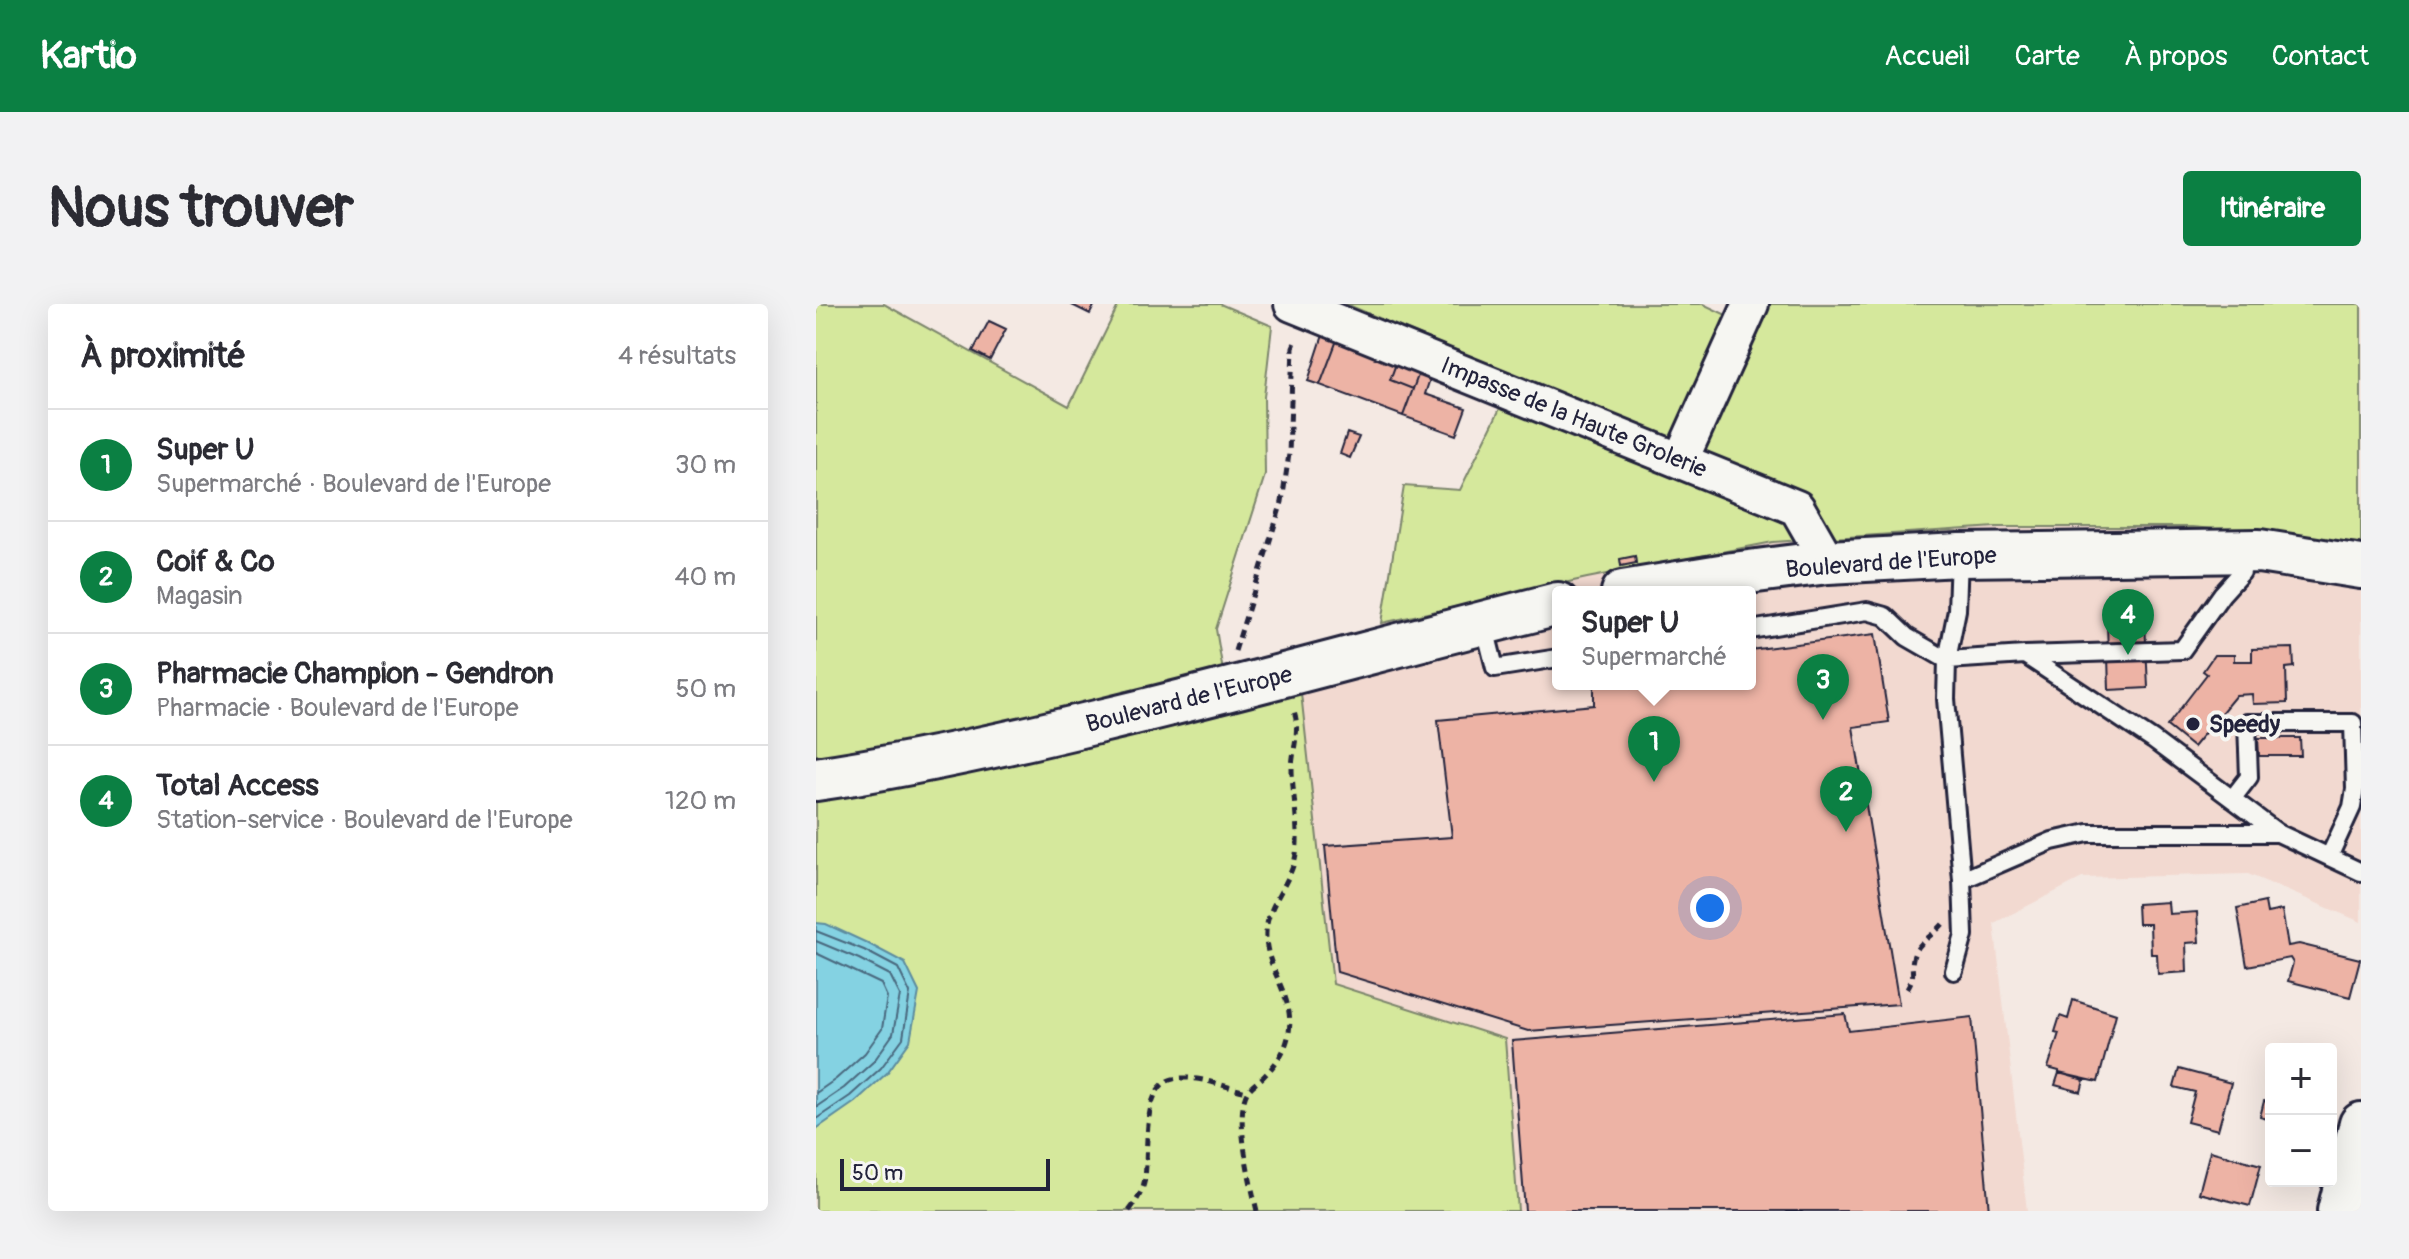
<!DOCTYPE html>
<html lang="fr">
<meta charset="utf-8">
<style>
:root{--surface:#fff;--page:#f2f2f3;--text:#2b2b33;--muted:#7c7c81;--line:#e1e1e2;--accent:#0b8043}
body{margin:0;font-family:Pangolin,sans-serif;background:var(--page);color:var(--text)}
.controls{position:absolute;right:24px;bottom:24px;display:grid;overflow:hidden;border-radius:8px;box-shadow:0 8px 32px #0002}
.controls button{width:72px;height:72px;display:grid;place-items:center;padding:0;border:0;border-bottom:2px solid var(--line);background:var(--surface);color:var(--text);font:40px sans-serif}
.scale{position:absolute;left:24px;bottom:20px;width:210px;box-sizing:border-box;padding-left:8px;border:4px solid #22223b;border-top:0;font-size:22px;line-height:28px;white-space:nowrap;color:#22223b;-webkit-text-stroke:6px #f6f6f2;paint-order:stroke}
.you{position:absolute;left:894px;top:604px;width:28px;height:28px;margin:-20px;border:6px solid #fff;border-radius:50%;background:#1a73e8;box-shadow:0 0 0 12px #1a73e833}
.badge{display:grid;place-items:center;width:52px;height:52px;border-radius:50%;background:var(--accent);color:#fff;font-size:26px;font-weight:700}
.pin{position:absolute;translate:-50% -66px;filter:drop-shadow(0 2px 4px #0008)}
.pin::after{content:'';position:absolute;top:42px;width:28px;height:24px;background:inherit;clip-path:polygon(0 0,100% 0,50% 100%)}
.popup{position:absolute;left:736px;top:282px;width:204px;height:104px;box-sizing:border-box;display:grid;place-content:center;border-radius:8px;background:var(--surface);filter:drop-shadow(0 2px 6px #0005);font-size:26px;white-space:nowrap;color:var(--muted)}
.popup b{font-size:30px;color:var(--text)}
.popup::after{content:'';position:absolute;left:50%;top:100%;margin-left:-16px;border:16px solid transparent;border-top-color:var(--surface)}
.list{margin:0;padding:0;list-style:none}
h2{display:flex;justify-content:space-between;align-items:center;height:104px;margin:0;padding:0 32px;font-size:34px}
h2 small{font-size:26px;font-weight:400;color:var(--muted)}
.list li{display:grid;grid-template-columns:52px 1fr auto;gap:24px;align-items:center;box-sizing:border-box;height:112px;padding:0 32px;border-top:2px solid var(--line)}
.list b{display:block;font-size:30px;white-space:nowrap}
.list p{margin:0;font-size:26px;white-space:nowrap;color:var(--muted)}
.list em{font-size:26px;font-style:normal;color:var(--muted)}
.map{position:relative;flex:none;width:1545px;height:907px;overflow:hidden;border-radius:8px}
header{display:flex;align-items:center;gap:48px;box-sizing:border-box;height:112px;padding:0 40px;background:var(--accent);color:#fff}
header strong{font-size:38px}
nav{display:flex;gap:44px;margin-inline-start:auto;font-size:28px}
.intro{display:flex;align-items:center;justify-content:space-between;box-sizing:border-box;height:192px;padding:0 48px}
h1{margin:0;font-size:56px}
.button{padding:20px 36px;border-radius:8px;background:var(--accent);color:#fff;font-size:28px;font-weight:700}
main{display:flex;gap:48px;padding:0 48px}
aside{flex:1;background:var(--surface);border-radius:8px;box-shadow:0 8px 32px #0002}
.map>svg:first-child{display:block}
</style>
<header>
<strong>Kartio</strong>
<nav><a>Accueil</a><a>Carte</a><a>À propos</a><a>Contact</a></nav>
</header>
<div class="intro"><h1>Nous trouver</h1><a class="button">Itinéraire</a></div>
<main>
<aside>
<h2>À proximité<small>4 résultats</small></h2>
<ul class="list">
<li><span class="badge">1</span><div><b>Super U</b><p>Supermarché · Boulevard de l'Europe</p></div><em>30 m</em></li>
<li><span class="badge">2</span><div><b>Coif &amp; Co</b><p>Magasin</p></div><em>40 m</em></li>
<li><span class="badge">3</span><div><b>Pharmacie Champion - Gendron</b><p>Pharmacie · Boulevard de l'Europe</p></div><em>50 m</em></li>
<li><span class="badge">4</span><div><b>Total Access</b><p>Station-service · Boulevard de l'Europe</p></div><em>120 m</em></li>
</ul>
</aside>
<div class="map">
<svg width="1545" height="907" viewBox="0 0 1545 907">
<rect width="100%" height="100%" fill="#f4e9e3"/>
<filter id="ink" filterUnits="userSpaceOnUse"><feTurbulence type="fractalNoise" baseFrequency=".0125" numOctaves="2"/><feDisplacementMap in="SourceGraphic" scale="16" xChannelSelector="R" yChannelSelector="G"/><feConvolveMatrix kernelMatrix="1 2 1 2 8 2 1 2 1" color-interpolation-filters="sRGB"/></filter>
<g filter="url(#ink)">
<path fill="#f2d9d0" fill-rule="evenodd" d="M1180 223H1376L1545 239V618L1432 570 1266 574 1178 619 1211 907H702L689 735 517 680 485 389 558 366 566 319 771 274 957 238ZM742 288H934V380H742Z"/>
<path fill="#d5e89c" stroke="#7c856c" stroke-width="2" d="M0 0H68L253 102 303 0H404L456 22 448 93 449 171 400 325 413 404 485 389 517 680 689 735 702 907H0Z
M530 0H887L942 26 953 0H1545V239L1376 223H1180L957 238 771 274 566 319 588 182 644 186 700 72Z"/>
<path fill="#84d2e2" stroke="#5d8c9f" stroke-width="2" d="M0 619 10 620 51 639 89 659 103 688 94 737 71 769 39 798 0 825Z"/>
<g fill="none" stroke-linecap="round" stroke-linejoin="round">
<path stroke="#49687e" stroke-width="2" d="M0 627 48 646 82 664 94 689 87 734 65 764 34 792 0 815
M0 637 43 655 74 671 84 691 77 730 58 757 28 784 0 803
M0 649 65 680 71 693 66 725 49 749 20 775 0 789"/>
</g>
<path fill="#edb3a5" stroke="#22223b" stroke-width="2" d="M254 0H279L274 10Z
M173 17 190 25 174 56 157 47Z
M507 31 521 36 504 81 492 77Z
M521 36 581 57 574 76 597 85 587 112 504 81Z
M581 57 604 66 597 85 574 76Z
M604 66 620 72 618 77 614 75 609 90 650 104 640 131 587 112Z
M531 129 543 133 534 154 524 150Z
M819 252 820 259 805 262 804 255Z
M1329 317 1332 384 1293 386 1291 318Z
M1059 330 1073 418 1037 423 1083 700 712 727 521 668 509 542 636 533 622 416 778 401V380H934V346Z
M1477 344 1478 363 1470 364 1471 399 1437 400 1436 390 1420 391 1377 443 1351 422 1391 370 1387 367 1398 351H1418V357H1436V345Z
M1442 434H1484L1485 452H1443Z
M1352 598 1353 610 1381 608 1383 638 1370 639 1371 668 1342 670 1341 650H1335L1334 620H1322L1321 600Z
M1449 598 1451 609 1466 606 1472 642 1483 640 1544 655 1534 693 1472 677 1477 659 1474 654 1431 662 1421 604Z
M1257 696 1300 710 1282 778 1243 769V767L1232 764 1243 729 1239 728 1244 712 1252 715Z
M1029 710 1033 727 1156 713 1173 907H709L696 737Z
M1363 765 1415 779 1402 826 1371 818 1379 788 1358 783Z
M1243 769 1268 776 1265 788 1239 781Z
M1448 797 1455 798V816L1444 813Z
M1394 847 1445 861 1434 902 1383 889Z"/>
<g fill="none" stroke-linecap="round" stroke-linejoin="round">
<g stroke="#22223b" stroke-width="22">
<path id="service" d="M668 320 679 364 742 354
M934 326 1051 307 1069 312 1091 333 1131 356 1209 351 1366 346 1406 290 1426 268
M1209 351 1337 436 1462 529
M1416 495 1433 473 1431 419H1537L1539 485 1536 503 1513 553
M1146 576 1236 537 1272 529H1462L1545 568
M1138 667 1148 631 1146 576 1130 395 1131 356 1141 306 1143 253"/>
</g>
<g stroke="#22223b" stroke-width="40">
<path id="minor" d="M476 0 981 204 1012 258
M865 155 935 0"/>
</g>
<g stroke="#22223b" stroke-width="48">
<path id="tertiary" d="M807 288 917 270 1012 258 1143 251 1443 247 1545 263
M0 475C96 461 190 440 285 417 438 381 589 338 742 300
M1523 907 1545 820"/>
</g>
<path stroke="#22223b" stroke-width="5" stroke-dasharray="8 6" stroke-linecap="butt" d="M419 347 466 198 473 150 477 43 481 34
M1091 685C1101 669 1094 668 1097 654 1101 638 1118 631 1127 620
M313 907C320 898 325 890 328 879 334 854 323 783 357 775 380 770 408 783 431 788
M441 907C435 881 417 809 432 787 436 781 445 776 450 770 461 759 471 744 473 728 479 691 448 664 450 628 451 602 473 581 479 555 485 531 476 490 476 464 477 443 485 424 477 404"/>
<use href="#service" stroke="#f6f6f2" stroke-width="16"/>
<use href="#minor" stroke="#f6f6f2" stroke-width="34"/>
<use href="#tertiary" stroke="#f6f6f2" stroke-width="42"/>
</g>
</g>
<circle fill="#22223b" stroke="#f6f6f2" stroke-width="3" cx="1377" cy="420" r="8"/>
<g text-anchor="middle" stroke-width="8" stroke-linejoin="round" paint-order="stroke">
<g font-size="24" fill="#22223b" stroke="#f6f6f2">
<text transform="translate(758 113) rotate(22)" y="8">Impasse de la Haute Grolerie</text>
<text transform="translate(1075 258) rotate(-4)" y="8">Boulevard de l'Europe</text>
<text transform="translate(373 395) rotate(-14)" y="8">Boulevard de l'Europe</text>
</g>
<g font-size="24" font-weight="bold" fill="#22223b" stroke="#f6f6f2" text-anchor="start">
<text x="1393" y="428">Speedy</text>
</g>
</g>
</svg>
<div class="controls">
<button>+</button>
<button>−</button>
</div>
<div class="scale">50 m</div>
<div class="you"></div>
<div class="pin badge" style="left:838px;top:478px">1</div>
<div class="popup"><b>Super U</b>Supermarché</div>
<div class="pin badge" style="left:1030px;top:528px">2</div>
<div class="pin badge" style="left:1007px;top:416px">3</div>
<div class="pin badge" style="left:1312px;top:351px">4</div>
</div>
</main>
